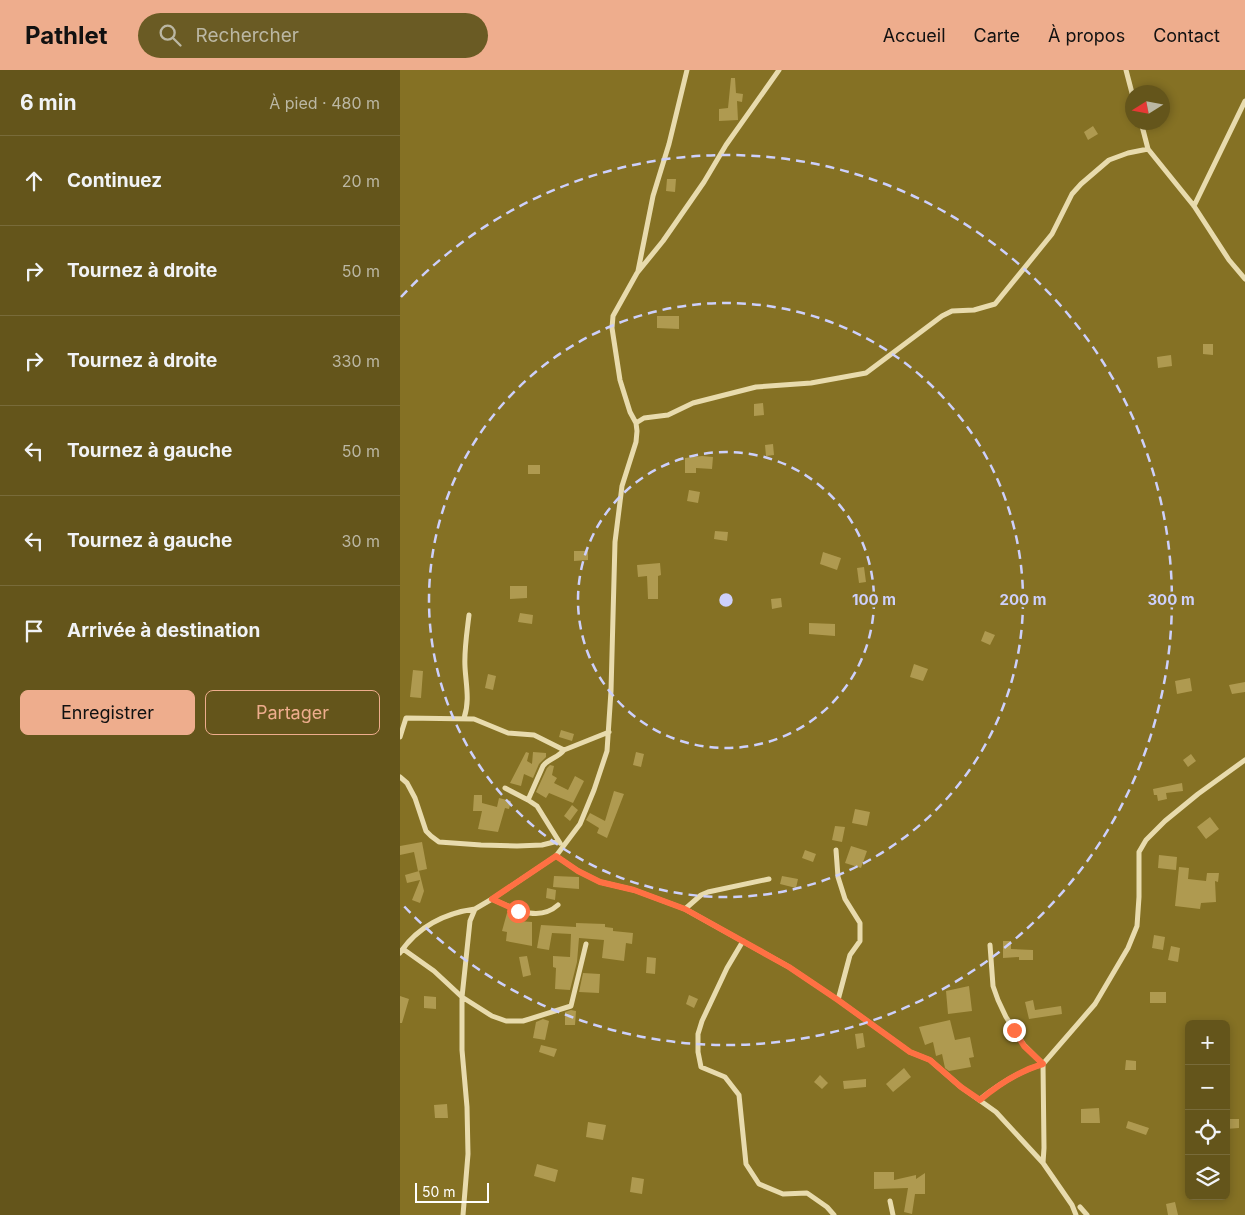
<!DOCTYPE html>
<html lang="fr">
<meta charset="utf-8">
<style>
:root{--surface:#64551b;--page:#6a5b24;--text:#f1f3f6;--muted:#bbb7a3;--line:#786b3a;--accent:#eead8d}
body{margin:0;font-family:Inter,sans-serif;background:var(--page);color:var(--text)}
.controls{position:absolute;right:15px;bottom:15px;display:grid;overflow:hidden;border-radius:8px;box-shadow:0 2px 8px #0003}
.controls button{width:45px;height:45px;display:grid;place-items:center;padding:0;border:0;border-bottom:1px solid var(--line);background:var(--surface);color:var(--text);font:25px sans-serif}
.compass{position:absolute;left:725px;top:15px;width:45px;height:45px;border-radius:50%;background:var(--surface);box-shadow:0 2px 8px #0003;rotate:259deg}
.scale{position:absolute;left:15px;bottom:12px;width:74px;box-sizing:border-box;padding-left:5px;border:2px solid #fff;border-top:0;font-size:14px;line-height:18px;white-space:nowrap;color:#fff;-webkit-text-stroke:4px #857124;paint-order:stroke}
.stop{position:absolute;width:15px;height:15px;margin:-11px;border:4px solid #ff7043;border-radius:50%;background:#fff}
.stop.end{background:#ff7043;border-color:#fff;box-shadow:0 1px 5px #0008}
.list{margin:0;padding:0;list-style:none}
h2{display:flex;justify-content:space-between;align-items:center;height:65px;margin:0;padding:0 20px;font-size:21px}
h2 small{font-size:16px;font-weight:400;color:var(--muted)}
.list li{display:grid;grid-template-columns:32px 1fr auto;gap:15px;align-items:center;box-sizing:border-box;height:90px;padding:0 20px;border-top:1px solid var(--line)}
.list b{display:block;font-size:19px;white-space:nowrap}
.list em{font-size:16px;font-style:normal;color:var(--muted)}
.actions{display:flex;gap:10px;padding:15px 20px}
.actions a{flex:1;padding:11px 0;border:1px solid var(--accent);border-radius:8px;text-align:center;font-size:18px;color:var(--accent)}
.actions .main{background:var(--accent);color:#111}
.icon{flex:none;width:28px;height:28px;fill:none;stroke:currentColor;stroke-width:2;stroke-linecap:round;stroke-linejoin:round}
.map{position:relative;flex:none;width:845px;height:1145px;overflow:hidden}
header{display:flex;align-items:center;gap:30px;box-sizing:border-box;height:70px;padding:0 25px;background:var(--accent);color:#111}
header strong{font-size:24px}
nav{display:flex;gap:28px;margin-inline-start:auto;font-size:18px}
.search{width:350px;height:45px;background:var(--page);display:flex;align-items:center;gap:12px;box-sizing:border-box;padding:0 18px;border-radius:28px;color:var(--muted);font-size:19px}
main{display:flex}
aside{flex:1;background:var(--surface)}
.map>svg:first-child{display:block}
</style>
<header>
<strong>Pathlet</strong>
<div class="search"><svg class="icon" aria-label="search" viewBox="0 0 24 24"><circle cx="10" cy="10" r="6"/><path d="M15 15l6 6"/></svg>Rechercher</div>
<nav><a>Accueil</a><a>Carte</a><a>À propos</a><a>Contact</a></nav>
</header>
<main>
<aside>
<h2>6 min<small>À pied · 480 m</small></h2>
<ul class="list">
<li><svg class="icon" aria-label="ahead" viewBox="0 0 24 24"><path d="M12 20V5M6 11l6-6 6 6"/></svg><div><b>Continuez</b></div><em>20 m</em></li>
<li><svg class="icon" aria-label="right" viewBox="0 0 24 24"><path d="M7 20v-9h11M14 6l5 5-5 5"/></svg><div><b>Tournez à droite</b></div><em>50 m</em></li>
<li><svg class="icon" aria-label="right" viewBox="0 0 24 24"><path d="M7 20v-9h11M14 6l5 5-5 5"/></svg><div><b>Tournez à droite</b></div><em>330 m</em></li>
<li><svg class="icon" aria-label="left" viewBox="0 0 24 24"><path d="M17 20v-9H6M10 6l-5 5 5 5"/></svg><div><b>Tournez à gauche</b></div><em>50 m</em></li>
<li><svg class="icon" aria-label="left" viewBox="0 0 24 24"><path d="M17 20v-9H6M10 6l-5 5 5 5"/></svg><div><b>Tournez à gauche</b></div><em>30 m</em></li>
<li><svg class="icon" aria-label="arrive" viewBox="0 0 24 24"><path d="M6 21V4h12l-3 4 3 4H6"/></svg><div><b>Arrivée à destination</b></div></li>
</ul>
<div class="actions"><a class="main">Enregistrer</a><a>Partager</a></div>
</aside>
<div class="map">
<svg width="845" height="1145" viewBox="0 0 845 1145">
<rect width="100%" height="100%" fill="#857124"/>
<path fill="#af9a50" d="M331 8H335L336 23 343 24 342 32 337 31 338 50 319 51V39L328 38Z
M693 56 698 64 688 70 684 62Z
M267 109H276L275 122 266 121Z
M257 246H279V259L257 258Z
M803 274H813V285L803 284Z
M771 285 772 296 758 298 757 287Z
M363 333 364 345 354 346V334Z
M373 374 374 385 366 386 365 375Z
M302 386 313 387 312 399 296 398V403H285V388Z
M128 395H140V404H128Z
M289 420 300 422 298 433 287 431Z
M315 461 328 462 327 471 314 469Z
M174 481H188V490L174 491Z
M423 482 441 488 437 500 420 494Z
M260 493 261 505 258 506V529H248L247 506 238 507 237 495Z
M464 497 466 512 459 513 457 498Z
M110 516H127V528L110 529Z
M381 528 382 537 372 539 371 529Z
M120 543 133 545 132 554 118 552Z
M409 553 435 554V566L409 564Z
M585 561 595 565 590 575 581 571Z
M514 594 528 599 523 611 510 607Z
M13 600 23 601 21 628 10 627Z
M88 604 96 606 93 620 85 618Z
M790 608 792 621 777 624 775 611Z
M845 612V622L832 624 829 615Z
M161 660 174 664 172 671 159 667Z
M126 682 129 683 127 691 132 694 133 682 146 683V687L139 694 133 708 124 704 121 716 110 713Z
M236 682 244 684 241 697 233 695Z
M791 684 796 691 788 697 783 690Z
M150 695 154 696 152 705 157 708 154 713 168 720 175 706 184 711 173 733 149 723 146 728 136 722 147 698Z
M782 713 783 721 766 723 767 729 758 731 757 725H754L753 719Z
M214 721 224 724 207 768 197 763 199 758 186 750 190 743 205 751Z
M74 725H82V733L97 737 99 728 111 731 109 739 105 738 98 762 78 759 82 741H73Z
M172 735 178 740 170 751 164 746Z
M455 739 470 742 467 756 452 753Z
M810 747 819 759 806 769 797 757Z
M435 756 445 757 442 772 432 770Z
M22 772 27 799 18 801 14 782 0 785V776Z
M451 776 467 781 461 798 445 793Z
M405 780 416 784 413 792 402 788Z
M759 785 777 787 776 800 758 798Z
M779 797 789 798 788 809 806 811 807 803H819L818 812 815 811 816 832 801 833 800 839 775 836Z
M19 801 24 821 20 833 12 830 20 810 7 813 5 805Z
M154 806 179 807V819L153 817Z
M382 806 398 809 396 818 380 814Z
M147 818 156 820 155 830 146 828Z
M107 843 119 846 118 851 132 852V876L106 871 107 862 102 861Z
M176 853 205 854V857L213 858V861L233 863 232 874 226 873 224 891 202 888 204 870 179 868 177 892 170 920 155 919 156 898 153 897V886L170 887 171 864 152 863 149 880 137 878 141 855 176 857Z
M754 865 765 867 763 880 752 878Z
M603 871H611V879L633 880V890H619V887L603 888Z
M771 876 780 878 778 892 768 890Z
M127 886 131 905 123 907 119 887Z
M247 887 256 888 255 904 246 903Z
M183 903 200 904 199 923 179 922Z
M569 916 572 941 548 944 546 921Z
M750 922H766V933H750Z
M289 925 298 929 294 938 286 934Z
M0 926 9 929 2 953H0Z
M24 926 36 927V939L24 938Z
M633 930 635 940 661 936 662 944 629 949 625 932Z
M171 940 176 941 175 955H165V942Z
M143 949 149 951 145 970 133 968 136 952Z
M550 950 555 970 570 967 574 987 569 988 571 997 549 1001 545 998 542 984 536 986 533 972 525 975 519 957Z
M463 963 465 977 457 979 455 964Z
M141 975 157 979 154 987 139 982Z
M726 990 736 991V1000H725Z
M504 998 511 1007 493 1022 486 1014Z
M420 1005 428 1013 422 1019 414 1012Z
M466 1009V1017L444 1019 443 1011Z
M47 1034 48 1048H35L34 1035Z
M699 1038 700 1053H681V1039Z
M826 1049H839V1058L826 1059Z
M728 1051 749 1058 746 1065 726 1058Z
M188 1052 206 1055 203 1070 186 1067Z
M137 1094 158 1100 155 1112 134 1106Z
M474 1102H494V1110L516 1105V1109L525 1103V1124H515L512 1144 504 1142 508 1118 474 1119Z
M232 1107 244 1109 242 1124 230 1122Z
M775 1132 778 1145H768L766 1134Z"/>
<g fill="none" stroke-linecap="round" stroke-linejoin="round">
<path stroke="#e8dbad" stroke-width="5" d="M726 0 732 23
M741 52 748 79 794 136 829 190 845 209
M794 136 845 31
M238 201 253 126 269 74 287 0
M236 353 244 348 268 345 293 333 356 317 411 313 466 303 542 246 552 241 574 240 595 234 652 164 672 124 681 114 709 90 728 83 748 79
M64 648C70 631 66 615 65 597 64 580 67 562 69 545
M0 667 6 648 74 649 108 663 134 665 164 680
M0 707 7 713 15 728 26 761 31 766 39 772 81 775 117 776 142 775 158 771
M105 718 128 730
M160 773 137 736 128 730 143 696C149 688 158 688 164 680L209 662
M436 780 438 807 445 829 460 853V871L450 885 438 930
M156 786 178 801 200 812 234 820 285 839 389 897 438 930 510 982 530 990 561 1017 596 1042 643 1093
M92 829C113 838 138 853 158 835
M285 839 301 825 308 822 369 809
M343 871 327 898 302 951 298 964V982L301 997 325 1007 339 1025 346 1094 359 1114 383 1124 407 1123 427 1137 434 1145
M590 875 593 916 598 930 606 947 624 975 643 994
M3 879 34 901 62 927 92 946 106 951H123L171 936 186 874
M0 883C17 857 45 843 75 839
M579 1030C599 1014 619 1001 643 994
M490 1131 493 1145
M680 1137 687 1145
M63 1145 68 1084 67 1037 62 980V927L70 851 75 839 92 829 156 786 180 754 194 720 207 681 211 621 215 472 222 416 236 372 237 361 236 353 230 342 220 310 212 258 213 246 237 203 263 171 304 112 326 75 379 0
M676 1145 672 1135 643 1093 644 1078 643 994 695 934 728 878 737 856 739 827V782L746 770 765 751 798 724 845 690"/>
</g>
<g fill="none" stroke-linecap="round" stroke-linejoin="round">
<path stroke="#ff7043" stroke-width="6" d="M118 841 92 829 156 786 178 801 200 812 234 820 285 839 389 897 438 930 510 982 530 990 561 1017 580 1030C599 1014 619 1001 643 994L624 976 614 960"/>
</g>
<g fill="none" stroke="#cdd0fb" stroke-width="2.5" stroke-dasharray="9 6">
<circle cx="326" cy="530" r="148"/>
<circle cx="326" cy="530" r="297"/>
<path d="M1 227A445 445 0 1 1 1 833"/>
</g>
<circle cx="326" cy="530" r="8" fill="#cdd0fb" stroke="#857124" stroke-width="2.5"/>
<g font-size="15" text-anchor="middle" font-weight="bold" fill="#cdd0fb" stroke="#857124" stroke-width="5" stroke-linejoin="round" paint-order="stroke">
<text x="474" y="535">100 m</text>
<text x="623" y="535">200 m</text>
<text x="771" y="535">300 m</text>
</g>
</svg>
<div class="controls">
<button>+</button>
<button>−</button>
<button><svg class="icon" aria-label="locate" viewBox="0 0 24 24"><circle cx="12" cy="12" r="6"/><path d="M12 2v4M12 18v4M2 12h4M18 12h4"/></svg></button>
<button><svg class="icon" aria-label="layers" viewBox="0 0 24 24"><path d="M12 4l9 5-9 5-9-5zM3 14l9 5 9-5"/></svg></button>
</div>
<svg class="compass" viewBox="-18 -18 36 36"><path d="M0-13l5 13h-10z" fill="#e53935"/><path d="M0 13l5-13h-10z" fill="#bbb7a3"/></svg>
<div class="scale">50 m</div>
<div class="stop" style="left:118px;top:841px"></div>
<div class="stop end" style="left:614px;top:960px"></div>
</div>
</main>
